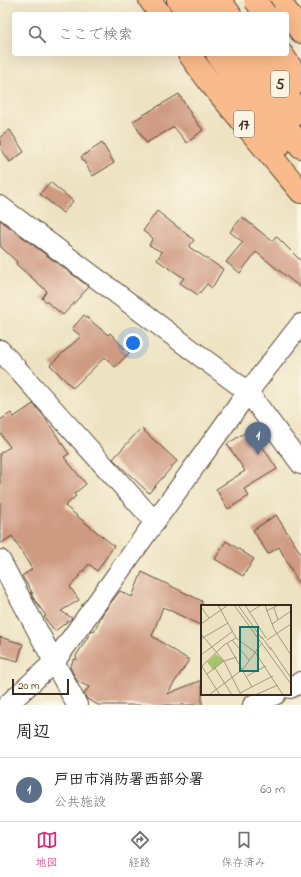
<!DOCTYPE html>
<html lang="ja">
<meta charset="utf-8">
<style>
:root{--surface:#fff;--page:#f2f2f2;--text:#202124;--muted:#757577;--line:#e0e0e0;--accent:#db2777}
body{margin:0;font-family:"Indie Flower","Klee One",sans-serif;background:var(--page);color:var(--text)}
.scale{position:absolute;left:12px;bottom:10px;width:57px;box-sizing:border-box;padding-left:4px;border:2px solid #3b2a1e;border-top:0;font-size:11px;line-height:14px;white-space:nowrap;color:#3b2a1e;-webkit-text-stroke:3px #fcf5e5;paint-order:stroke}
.you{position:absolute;left:133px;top:343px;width:14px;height:14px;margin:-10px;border:3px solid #fff;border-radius:50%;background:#1a73e8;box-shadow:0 0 0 6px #1a73e833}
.badge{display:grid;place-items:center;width:26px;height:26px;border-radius:50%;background:var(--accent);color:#fff;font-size:13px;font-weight:700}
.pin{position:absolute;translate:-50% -33px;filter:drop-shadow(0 1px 2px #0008)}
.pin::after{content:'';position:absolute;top:21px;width:14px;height:12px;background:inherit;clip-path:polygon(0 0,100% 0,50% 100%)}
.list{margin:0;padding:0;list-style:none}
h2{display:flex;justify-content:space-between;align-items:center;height:52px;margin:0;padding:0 16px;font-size:17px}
h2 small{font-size:13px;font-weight:400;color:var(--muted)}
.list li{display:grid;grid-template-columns:26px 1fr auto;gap:12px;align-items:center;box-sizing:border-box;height:64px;padding:0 16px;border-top:1px solid var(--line)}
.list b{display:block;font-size:15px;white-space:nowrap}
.list p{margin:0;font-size:13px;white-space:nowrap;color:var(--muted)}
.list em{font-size:13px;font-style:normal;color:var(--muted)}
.icon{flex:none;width:22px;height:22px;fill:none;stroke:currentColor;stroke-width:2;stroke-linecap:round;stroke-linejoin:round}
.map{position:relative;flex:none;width:301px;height:705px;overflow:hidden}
.search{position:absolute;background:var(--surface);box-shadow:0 4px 16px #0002;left:12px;right:12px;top:12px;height:44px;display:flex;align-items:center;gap:10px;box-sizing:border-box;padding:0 14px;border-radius:4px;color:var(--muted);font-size:15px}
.sheet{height:116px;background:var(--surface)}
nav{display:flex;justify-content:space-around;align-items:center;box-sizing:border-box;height:56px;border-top:1px solid var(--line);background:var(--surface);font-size:11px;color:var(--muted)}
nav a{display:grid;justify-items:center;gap:2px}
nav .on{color:var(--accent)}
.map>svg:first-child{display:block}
</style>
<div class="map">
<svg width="301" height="705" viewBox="0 0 301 705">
<rect width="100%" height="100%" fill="#fcf5e5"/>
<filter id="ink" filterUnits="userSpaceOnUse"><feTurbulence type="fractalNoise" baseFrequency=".025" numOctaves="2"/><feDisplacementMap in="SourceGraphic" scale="8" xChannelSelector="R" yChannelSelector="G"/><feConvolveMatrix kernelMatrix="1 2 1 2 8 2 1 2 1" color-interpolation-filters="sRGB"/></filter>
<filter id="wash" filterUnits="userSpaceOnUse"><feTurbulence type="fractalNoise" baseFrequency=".012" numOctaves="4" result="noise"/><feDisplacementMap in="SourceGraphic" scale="16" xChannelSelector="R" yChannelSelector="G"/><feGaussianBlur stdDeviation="0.9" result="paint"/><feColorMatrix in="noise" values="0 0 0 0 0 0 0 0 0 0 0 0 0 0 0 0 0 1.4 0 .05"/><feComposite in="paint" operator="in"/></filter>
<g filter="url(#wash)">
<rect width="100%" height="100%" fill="#ede2c1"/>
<g id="blocks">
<path fill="#cf9a82" d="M179 94 192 116 203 130 187 143 174 127 146 143 133 121Z
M10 130 24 152 10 162 0 147V137Z
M102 143 114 163 93 176 81 157Z
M50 182 73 201 63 213 40 194Z
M157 211 194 240 189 247 223 269 212 288 207 284 198 295 180 283 184 278 157 260 162 252 149 245 153 238 143 231Z
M242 217 272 241 276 236 301 261V288L256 252 240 273 226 262 243 242 230 232Z
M0 220 89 287 63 315 42 298 47 291 16 264 17 262 0 246Z
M84 315 108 335 110 333 129 353 115 367 105 357 73 388 50 365 81 336 72 329Z
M33 404 43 415 69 454 64 457 86 484 74 494 76 496 65 506 114 546 97 571 89 564 70 587 79 600 61 611 72 618 55 631 44 617 46 616 34 599 30 592 33 594 22 576 32 569 12 536 0 544V453L10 447 0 433V420L11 413 14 417Z
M141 428 177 461 149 493 113 459Z
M251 429 277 469 244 489 249 496 228 509 216 489 245 471 227 444Z
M276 515 301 554V588L279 547 268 554 253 530Z
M226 541 254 559 243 576 215 559Z
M142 572 202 601V626L163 607 152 636 189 660 167 694 202 680V705H98L87 699 84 694 89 687 77 681 70 667 74 659 77 660 76 656 92 630 94 631 103 613 120 591 132 597Z
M0 637 23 644 18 661 0 656Z"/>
</g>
</g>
<g filter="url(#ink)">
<use href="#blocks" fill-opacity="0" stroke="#564636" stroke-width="1"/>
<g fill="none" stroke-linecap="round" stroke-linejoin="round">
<g stroke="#564636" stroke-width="22">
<path id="street" d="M0 206 248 392 301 464
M0 350 155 522
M0 560 77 705
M290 688 301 682
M7 705 55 661 248 392 301 324
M253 705 276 694"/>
</g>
<g stroke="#564636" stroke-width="24">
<path id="highway" d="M150 0 160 14
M178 0 188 14
M197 0 207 14
M220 0 230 14
M279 0 301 32
M189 54 210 83 301 192
M217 54 279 146
M235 54 301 147
M258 54 301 114
M282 54 301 82"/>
</g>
<use href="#street" stroke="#fff" stroke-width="20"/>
<use href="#highway" stroke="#fabb8c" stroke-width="22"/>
<g stroke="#564636" stroke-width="24" stroke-linecap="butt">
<path id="highway-bridge" d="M255 0 265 14"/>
</g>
<use href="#highway-bridge" stroke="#fabb8c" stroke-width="22"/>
</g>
</g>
<g text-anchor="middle" stroke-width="3" stroke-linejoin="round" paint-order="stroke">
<g fill="#fcf5e5" stroke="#75675a" stroke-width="1">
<rect x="271" y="71" width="18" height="26" rx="3"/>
<rect x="234" y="111" width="20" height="26" rx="3"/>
</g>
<g font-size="15" font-weight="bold" fill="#3b2a1e">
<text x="280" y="89">5</text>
<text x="244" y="129">17</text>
</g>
</g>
<g transform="translate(201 605)">
<rect width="90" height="90" fill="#ede2c1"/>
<path d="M15 49 23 56 12 65 6 57Z" fill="#a5c46b"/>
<path fill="none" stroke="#a69880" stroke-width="1" d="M17 0 35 33 54 47 82 90M33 0 90 79M37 0 61 34M44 0 65 33M64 0 73 24 90 50M0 2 8 13M73 3 77 15M65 6 78 0M49 7 60 0M0 19 27 0M71 19 90 6M0 29 23 56 40 90M60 31 70 45M0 34 27 18M31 35 48 55M66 35 90 19M26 38 51 82M69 42 90 73M0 50 32 26M0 60 19 90M0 62 23 40 35 33M14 63 31 90M6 69 23 56 36 52M46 71 65 61M39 88 72 71M8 90 42 64 61 38M54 90 77 80"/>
<path fill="#0f766e" fill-opacity="0.15" stroke="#0f766e" stroke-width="2" d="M39 22H57V66H39Z"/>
<rect width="90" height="90" fill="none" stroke="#3b2a1e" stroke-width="2"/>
</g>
</svg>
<div class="scale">20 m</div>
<div class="you"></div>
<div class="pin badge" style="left:258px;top:455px;background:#5c6f8a">1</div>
<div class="search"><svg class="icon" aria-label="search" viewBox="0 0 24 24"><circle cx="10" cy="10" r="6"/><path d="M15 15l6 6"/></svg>ここで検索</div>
</div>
<section class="sheet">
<h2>周辺<small></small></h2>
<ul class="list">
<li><span class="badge" style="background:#5c6f8a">1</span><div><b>戸田市消防署西部分署</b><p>公共施設</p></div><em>60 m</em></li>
</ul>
</section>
<nav>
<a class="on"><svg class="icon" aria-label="map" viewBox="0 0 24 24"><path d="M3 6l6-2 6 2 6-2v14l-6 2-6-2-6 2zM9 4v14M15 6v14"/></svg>地図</a>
<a><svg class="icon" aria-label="directions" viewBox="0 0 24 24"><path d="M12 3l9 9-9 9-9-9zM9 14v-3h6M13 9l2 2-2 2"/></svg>経路</a>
<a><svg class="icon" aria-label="saved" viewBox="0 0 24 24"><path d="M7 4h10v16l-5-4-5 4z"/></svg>保存済み</a>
</nav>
